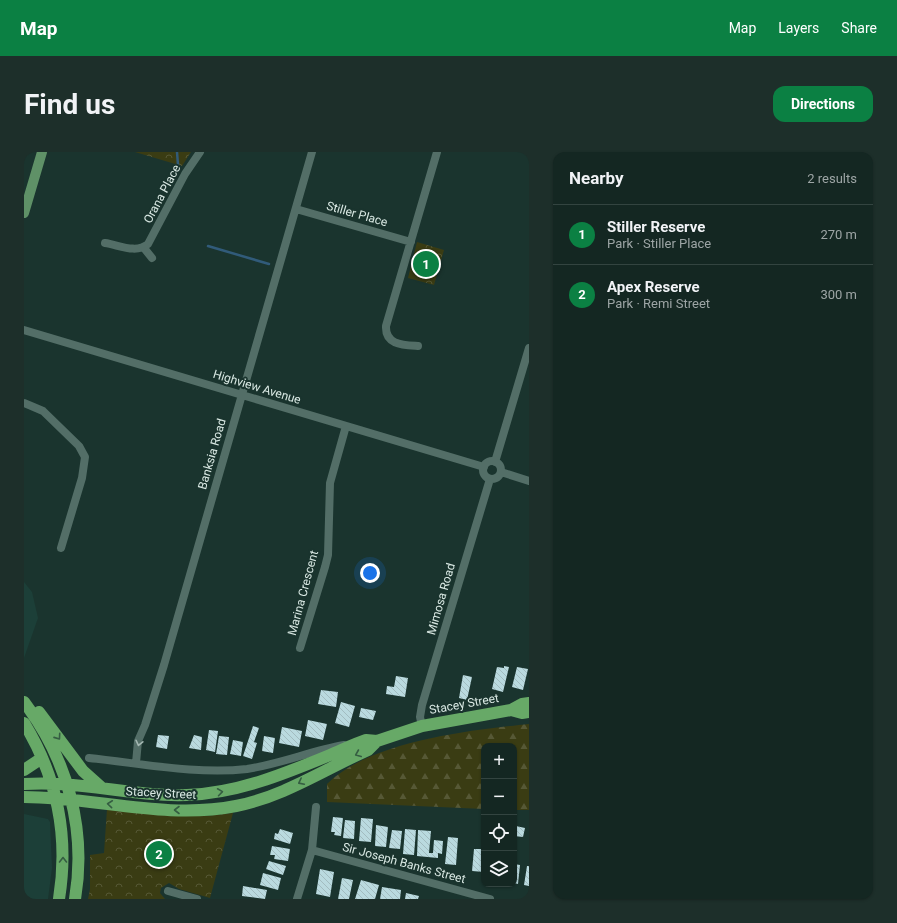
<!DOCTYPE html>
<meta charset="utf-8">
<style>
:root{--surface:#142722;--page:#1d2f2a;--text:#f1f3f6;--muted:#9da5a5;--line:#334440;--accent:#0b8043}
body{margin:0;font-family:Roboto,sans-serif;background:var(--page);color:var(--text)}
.controls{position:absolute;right:12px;bottom:12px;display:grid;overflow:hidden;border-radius:8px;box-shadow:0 1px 3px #0004}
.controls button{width:36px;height:36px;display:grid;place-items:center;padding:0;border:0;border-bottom:1px solid var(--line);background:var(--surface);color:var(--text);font:20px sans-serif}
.you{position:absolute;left:346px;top:421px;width:14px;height:14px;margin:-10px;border:3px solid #fff;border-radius:50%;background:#1a73e8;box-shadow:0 0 0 6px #1a73e833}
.badge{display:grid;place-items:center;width:26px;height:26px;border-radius:50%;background:var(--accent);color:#fff;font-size:13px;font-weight:700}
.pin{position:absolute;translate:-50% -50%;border:2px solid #fff;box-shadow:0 1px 4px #0006}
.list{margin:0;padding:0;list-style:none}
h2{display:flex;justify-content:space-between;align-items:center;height:52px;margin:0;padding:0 16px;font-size:17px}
h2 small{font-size:13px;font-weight:400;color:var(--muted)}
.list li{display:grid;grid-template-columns:26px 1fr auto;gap:12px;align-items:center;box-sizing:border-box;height:60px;padding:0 16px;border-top:1px solid var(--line)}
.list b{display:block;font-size:15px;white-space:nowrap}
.list p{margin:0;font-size:13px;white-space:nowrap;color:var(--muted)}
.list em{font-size:13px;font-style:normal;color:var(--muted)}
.icon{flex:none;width:22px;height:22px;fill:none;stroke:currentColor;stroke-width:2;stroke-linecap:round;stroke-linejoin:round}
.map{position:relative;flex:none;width:505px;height:747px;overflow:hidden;border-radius:12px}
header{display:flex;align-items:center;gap:24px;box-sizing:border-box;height:56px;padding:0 20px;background:var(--accent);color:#fff}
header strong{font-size:19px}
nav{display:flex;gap:22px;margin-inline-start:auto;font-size:14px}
.intro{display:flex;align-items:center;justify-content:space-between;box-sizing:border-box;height:96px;padding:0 24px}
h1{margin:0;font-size:28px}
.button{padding:10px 18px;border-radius:12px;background:var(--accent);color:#fff;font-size:14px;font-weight:700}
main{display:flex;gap:24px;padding:0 24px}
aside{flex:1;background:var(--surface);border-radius:12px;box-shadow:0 1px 3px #0004}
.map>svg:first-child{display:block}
</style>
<header>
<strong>Map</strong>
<nav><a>Map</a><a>Layers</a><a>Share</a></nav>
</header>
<div class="intro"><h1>Find us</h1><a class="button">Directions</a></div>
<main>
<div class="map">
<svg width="505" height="747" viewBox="0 0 505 747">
<defs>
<pattern id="forest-firs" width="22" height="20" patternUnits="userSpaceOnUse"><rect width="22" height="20" fill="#3a3c13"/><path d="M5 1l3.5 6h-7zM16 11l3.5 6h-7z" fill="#565835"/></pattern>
<pattern id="park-crowns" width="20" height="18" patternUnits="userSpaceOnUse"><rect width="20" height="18" fill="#3a3c13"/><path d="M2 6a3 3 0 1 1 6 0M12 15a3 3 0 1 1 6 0" fill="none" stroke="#565835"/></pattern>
<pattern id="building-back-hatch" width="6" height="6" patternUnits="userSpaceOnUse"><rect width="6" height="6" fill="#badadf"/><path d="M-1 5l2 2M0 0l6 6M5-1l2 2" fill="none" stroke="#a2bcc0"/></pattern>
</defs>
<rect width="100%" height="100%" fill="#1a342e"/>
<path fill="#1c3f38" d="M0 430 8 440 14 466 0 506Z
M0 662 24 667 26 670 28 716 24 747H0Z"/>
<path fill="url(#forest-firs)" d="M505 572V658H490V594H460V657L303 650V632C346 589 447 578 505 572Z"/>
<path fill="url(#park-crowns)" d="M111 0H167L158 14Z
M393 90 420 98 410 133 384 126Z
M83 657 181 664 209 661 186 746 155 737 145 731 137 736 136 741 141 747H64L66 737V703L80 701Z"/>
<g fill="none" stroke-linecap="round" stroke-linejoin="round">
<path stroke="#315b7a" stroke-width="2.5" d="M153 0 154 13
M184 94 245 112"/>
</g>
<path fill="url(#building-back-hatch)" d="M480 514 485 515 479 540 468 537 473 515 480 516Z
M493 515 504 517 499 538 488 535Z
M439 523 448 525 443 548 435 546Z
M372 524 384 526 381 545 362 542 363 534 370 535Z
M297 538 314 540 312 555 294 552Z
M317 550 331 554 325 575 311 571Z
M337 556 352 559 349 568 335 565Z
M284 568 303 572 299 588 281 584Z
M229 574 235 576 230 590 233 591 228 607 219 604Z
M258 575 278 579 275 595 255 591Z
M185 578 194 579 191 600 182 598Z
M134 583 145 584 143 597 132 595Z
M170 583 178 585 177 598 165 596Z
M195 584 205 585 203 603 192 602Z
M240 584 251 586 249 601 238 599Z
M209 588 219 590 217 604 206 602Z
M309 665 319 666 317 684 310 683 311 680H307Z
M337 666 349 667 347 690 335 689Z
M321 668 331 669 330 687 319 686Z
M352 673 364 675 362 695 351 694Z
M492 674 501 676 499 685 490 684Z
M256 677 269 681 266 692 250 687 251 681 254 682Z
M381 677 392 678 390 703 379 702Z
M368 678 378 679 376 697 365 696Z
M394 678 407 679 405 701H409L410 688 419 689 418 702 414 701V706L393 704Z
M424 685 434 686 432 713 421 712Z
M248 694 266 697 264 709 250 707 251 703H246Z
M450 697H460V720L448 719Z
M245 709 262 714 259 723 242 717Z
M490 712 496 713 494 732 490 731Z
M503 714H505V734L500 733Z
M296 717 310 720 306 745 292 742Z
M239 721 257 726 254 738 236 733Z
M318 726 329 728 325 747H314Z
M337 728 355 733 351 747H331Z
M219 734 243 738 241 747 218 744Z
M358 735 377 738 376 747H356Z
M382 741 395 744 394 747H381Z"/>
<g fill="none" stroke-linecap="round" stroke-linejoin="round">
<path stroke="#536e67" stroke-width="8" d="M272 57 387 90
M81 91C95 93 112 102 124 92L161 22 176 0
M120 96 128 106
M0 178 460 315
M394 194C379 193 361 193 362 174L413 0
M0 251 19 259 55 294 61 305 58 326 37 396
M459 318a9 9 0 1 1 18 0a9 9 0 1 1-18 0Z
M471 310 505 196
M477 320 505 329
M276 496 301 415 304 403 306 331 322 274
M398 574 396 565 398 553 466 327
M65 606C115 611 173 623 223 617 256 612 287 599 320 593
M112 611 114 589 121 573 140 513 288 0
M288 698 466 747
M144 739 173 747
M273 747 288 698 292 655"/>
<path stroke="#5f9167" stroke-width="10" d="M0 61 18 0"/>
<path stroke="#67a967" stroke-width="12" d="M0 550C43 606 63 677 51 747
M487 558 498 561 505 560
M15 560 59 619 78 636
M0 571C33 625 45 685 35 747
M0 618 18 606
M0 632C55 628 109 645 163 643 214 641 260 622 306 603 318 598 330 592 342 588L353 589 398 574 487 558 498 552 505 551
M0 645C71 645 141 668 212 654 259 645 301 617 344 598L353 589"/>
</g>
<defs><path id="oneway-chevron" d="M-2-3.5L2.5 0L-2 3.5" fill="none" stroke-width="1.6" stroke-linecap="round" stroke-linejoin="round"/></defs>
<g stroke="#355d42">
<use href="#oneway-chevron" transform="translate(34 585) rotate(55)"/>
<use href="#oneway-chevron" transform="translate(334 602) rotate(157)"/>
<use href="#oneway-chevron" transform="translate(277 630) rotate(153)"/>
<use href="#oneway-chevron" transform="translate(196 640) rotate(-8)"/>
<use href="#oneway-chevron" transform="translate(86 652) rotate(-174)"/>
<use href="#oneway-chevron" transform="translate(153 658) rotate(-180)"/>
<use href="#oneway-chevron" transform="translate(39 708) rotate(-90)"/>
</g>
<use stroke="#a4b8b2" href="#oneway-chevron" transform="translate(115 591) rotate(103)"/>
<g text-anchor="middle" stroke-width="4" stroke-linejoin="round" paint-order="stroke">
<g font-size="12" fill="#dae9e4" stroke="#1a342e">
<text transform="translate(138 42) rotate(-62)" y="4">Orana Place</text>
<text transform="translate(333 62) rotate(16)" y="4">Stiller Place</text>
<text transform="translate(233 235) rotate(17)" y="4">Highview Avenue</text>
<text transform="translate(188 302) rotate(-74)" y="4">Banksia Road</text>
<text transform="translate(279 441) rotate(-75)" y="4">Marina Crescent</text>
<text transform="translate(417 447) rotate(-74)" y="4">Mimosa Road</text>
<text transform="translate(440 552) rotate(-10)" y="4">Stacey Street</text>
<text transform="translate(137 641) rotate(3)" y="4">Stacey Street</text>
<text transform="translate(380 711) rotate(15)" y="4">Sir Joseph Banks Street</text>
</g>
</g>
</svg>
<div class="controls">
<button>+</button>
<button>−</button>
<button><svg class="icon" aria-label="locate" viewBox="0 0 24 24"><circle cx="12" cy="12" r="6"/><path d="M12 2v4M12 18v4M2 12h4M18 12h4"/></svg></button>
<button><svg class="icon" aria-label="layers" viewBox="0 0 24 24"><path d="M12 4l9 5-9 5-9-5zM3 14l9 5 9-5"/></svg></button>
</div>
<div class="you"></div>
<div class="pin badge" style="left:402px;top:112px">1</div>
<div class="pin badge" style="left:135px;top:702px">2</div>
</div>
<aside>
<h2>Nearby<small>2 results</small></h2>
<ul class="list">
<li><span class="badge">1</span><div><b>Stiller Reserve</b><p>Park · Stiller Place</p></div><em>270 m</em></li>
<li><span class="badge">2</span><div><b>Apex Reserve</b><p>Park · Remi Street</p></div><em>300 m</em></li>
</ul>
</aside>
</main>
